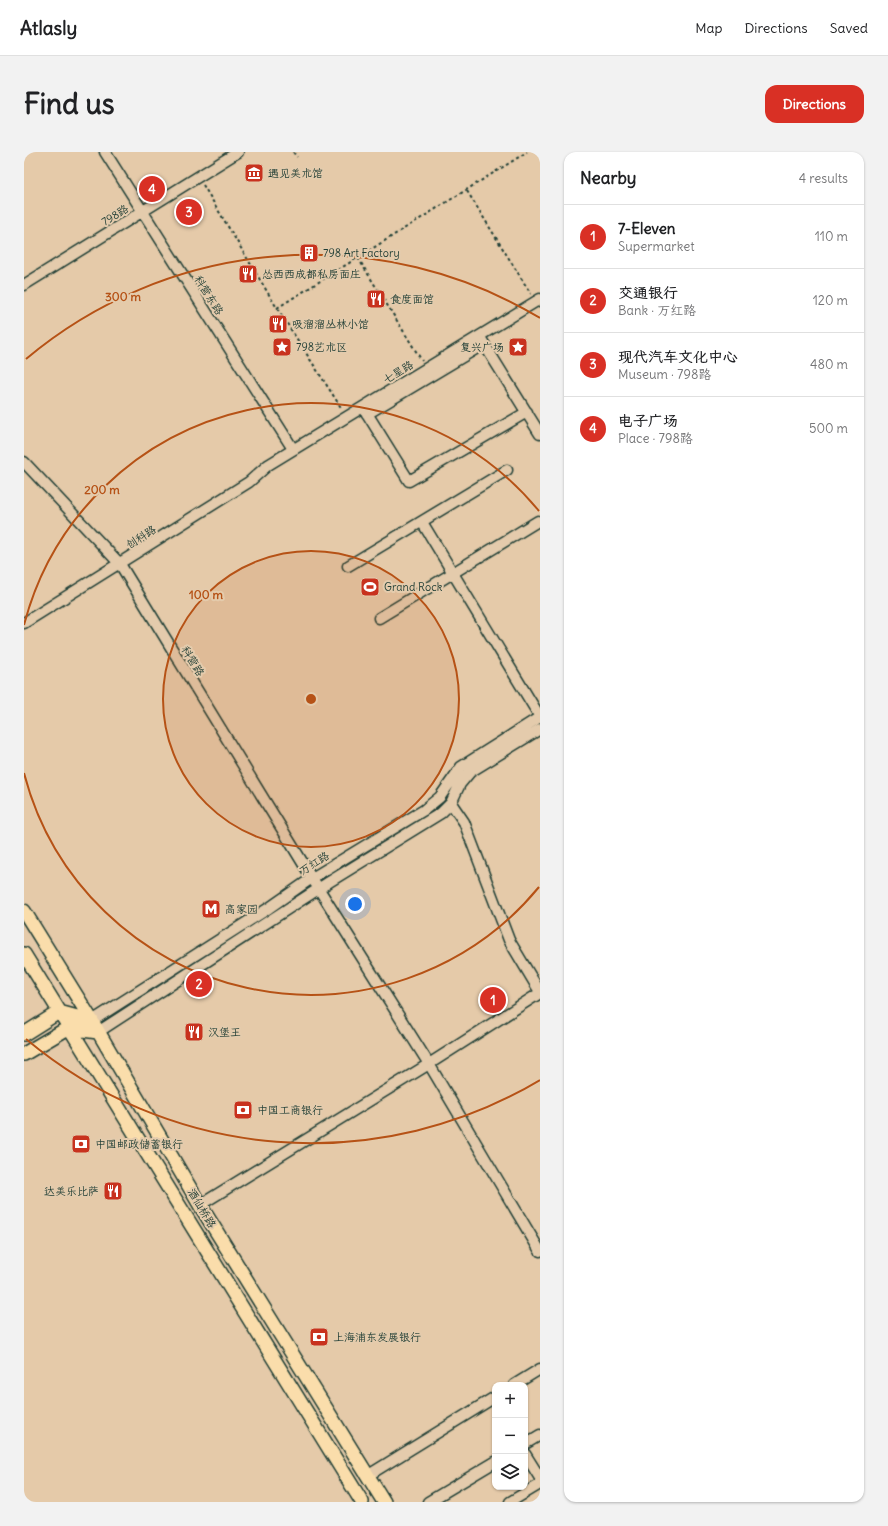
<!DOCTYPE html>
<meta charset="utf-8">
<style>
:root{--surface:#fff;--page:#f2f2f2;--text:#202124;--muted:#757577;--line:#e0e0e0;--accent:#d93025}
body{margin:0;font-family:Delius,"LXGW WenKai TC",sans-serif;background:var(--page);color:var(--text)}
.controls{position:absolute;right:12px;bottom:12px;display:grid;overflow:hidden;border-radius:8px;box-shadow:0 1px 3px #0004}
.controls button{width:36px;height:36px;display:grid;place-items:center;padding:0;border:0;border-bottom:1px solid var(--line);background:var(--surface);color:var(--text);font:20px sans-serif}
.you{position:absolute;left:331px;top:752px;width:14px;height:14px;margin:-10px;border:3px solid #fff;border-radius:50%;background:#1a73e8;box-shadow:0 0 0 6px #1a73e833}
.badge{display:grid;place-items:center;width:26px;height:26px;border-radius:50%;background:var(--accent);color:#fff;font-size:13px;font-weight:700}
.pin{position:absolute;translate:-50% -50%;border:2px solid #fff;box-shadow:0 1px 4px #0006}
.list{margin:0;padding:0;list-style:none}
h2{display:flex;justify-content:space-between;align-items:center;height:52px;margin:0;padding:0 16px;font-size:17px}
h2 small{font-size:13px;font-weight:400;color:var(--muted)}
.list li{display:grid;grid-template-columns:26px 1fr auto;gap:12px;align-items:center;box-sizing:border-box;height:64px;padding:0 16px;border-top:1px solid var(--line)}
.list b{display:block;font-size:15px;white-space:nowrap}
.list p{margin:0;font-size:13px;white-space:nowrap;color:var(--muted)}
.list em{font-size:13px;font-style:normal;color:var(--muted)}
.icon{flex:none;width:22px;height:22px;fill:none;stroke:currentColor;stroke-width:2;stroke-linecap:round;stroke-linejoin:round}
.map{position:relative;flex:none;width:516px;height:1350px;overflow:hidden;border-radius:12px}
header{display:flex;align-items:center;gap:24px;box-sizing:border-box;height:56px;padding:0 20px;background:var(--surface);border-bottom:1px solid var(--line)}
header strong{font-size:19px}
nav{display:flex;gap:22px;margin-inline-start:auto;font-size:14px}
.intro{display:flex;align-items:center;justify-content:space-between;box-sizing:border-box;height:96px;padding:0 24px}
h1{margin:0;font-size:28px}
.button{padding:10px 18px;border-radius:12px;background:var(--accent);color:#fff;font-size:14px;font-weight:700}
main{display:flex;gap:24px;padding:0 24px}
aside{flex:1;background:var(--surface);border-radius:12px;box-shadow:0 1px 3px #0004}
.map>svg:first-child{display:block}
</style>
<header>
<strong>Atlasly</strong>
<nav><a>Map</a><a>Directions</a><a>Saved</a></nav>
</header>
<div class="intro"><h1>Find us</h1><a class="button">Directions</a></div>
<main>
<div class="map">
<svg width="516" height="1350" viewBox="0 0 516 1350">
<rect width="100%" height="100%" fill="#e5caa9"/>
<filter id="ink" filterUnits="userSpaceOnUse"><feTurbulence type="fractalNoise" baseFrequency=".025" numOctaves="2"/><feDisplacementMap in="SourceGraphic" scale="8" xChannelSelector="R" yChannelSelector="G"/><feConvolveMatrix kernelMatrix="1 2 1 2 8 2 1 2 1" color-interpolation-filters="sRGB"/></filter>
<g filter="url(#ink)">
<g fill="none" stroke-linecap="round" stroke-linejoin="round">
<g stroke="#1f3d34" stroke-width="13">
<path id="minor" d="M81 0 269 297
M0 133 214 0
M457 187 516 282
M339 255 385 329 503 260
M343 262 460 192
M0 310 96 412 288 726 405 912 516 1099
M398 370 516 565
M324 414 483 318
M355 466 514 369
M0 471 225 330 244 313 516 147
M427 651 440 670 485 788 516 840
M68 869 245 756 288 726 400 658 416 645 437 615 516 565
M74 880 305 730 417 661 427 651 436 632 446 620 516 577
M176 1053 405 912 516 841
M490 1233 516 1217
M501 1292 516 1283
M501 1302 516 1326
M343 1324 471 1245
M404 1350 471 1310
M486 1350 516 1332"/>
</g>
<g stroke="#1f3d34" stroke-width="16">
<path id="major" d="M0 759 68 869 176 1053 360 1350
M0 802 338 1350
M0 882 35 860 68 869
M0 902 44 876 74 880"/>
</g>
<path stroke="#1f3d34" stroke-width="2" stroke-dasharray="3 3" stroke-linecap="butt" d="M269 0 273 5
M179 33 253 156 318 257
M443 39 507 142
M334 106 398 209
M253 156 503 0"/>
<use href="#minor" stroke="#e4cbac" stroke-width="10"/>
<use href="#major" stroke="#faddab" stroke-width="13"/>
</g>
</g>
<circle cx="287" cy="547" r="148" fill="#b65216" fill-opacity=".12"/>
<g fill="none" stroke="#b65216" stroke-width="2">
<circle cx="287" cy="547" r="148"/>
<path d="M515 735A296 296 0 0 1 0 621M0 473A296 296 0 0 1 515 359"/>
<path d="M516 928A444 444 0 0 1 2 887M2 207A444 444 0 0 1 516 166"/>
</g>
<defs>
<g id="museum-square" transform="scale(1)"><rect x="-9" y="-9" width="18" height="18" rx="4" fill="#c8321e" stroke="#e4cbac"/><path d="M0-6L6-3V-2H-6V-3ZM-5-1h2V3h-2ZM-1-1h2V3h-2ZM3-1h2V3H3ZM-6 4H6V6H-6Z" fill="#fff"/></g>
<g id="building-square" transform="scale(1)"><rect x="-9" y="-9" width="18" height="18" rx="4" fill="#c8321e" stroke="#e4cbac"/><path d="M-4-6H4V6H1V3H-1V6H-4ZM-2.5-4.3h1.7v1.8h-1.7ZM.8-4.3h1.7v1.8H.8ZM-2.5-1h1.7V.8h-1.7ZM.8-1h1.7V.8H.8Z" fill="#fff"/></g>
<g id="restaurant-square" transform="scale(1)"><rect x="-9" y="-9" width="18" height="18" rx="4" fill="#c8321e" stroke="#e4cbac"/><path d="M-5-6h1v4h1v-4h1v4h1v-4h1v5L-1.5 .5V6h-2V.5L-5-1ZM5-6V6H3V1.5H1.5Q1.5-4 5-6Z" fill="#fff"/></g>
<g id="sight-square" transform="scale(1)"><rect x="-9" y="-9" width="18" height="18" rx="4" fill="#c8321e" stroke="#e4cbac"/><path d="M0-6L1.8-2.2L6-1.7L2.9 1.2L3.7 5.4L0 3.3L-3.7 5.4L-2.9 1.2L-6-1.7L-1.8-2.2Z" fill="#fff"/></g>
<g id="stadium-square" transform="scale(1)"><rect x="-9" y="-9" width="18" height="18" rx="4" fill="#c8321e" stroke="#e4cbac"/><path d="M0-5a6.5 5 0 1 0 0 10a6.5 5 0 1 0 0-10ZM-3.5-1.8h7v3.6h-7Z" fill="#fff"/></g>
<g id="metro-square" transform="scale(1)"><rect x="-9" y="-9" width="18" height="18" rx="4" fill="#c8321e" stroke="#e4cbac"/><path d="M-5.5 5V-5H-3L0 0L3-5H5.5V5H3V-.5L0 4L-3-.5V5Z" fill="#fff"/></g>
<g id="bank-square" transform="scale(1)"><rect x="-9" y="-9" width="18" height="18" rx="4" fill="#c8321e" stroke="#e4cbac"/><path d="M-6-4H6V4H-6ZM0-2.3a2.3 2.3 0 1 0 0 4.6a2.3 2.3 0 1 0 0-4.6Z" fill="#fff"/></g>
</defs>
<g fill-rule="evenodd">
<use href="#museum-square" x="230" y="21"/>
<use href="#building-square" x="285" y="101"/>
<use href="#restaurant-square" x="224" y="122"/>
<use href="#restaurant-square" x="352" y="147"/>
<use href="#restaurant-square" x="254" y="172"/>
<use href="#sight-square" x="258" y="195"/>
<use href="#sight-square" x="494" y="195"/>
<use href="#stadium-square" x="346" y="435"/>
<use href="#metro-square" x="187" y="757"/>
<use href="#restaurant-square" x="170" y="880"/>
<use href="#bank-square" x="219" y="958"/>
<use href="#bank-square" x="57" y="992"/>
<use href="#restaurant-square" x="89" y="1039"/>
<use href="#bank-square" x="295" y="1185"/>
</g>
<g text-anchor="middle" stroke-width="4" stroke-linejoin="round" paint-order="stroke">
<g font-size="11" fill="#1f3d34" stroke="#e4cbac" text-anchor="start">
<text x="244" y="25">遇见美术馆</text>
<text x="299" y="105">798 Art Factory</text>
<text x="238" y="126">怂西西成都私房面庄</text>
<text x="366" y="151">食度面馆</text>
<text x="268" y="176">吸溜溜丛林小馆</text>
<text x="272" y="199">798艺术区</text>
<text x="480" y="199" text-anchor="end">复兴广场</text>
<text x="360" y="439">Grand Rock</text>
<text x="201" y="761">高家园</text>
<text x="184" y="884">汉堡王</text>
<text x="233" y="962">中国工商银行</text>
<text x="71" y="996">中国邮政储蓄银行</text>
<text x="75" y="1043" text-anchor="end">达美乐比萨</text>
<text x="309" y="1189">上海浦东发展银行</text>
</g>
<g font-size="11" fill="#1f3d34" stroke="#e4cbac">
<text transform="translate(91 63) rotate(-32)" y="4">798路</text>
<text transform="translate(185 143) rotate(58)" y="4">科营东路</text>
<text transform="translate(374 220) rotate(-31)" y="4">七星路</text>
<text transform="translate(117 385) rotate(-33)" y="4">创科路</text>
<text transform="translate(169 509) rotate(59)" y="4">科营路</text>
<text transform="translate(290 711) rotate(-32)" y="4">万红路</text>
<text transform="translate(178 1056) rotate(59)" y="4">酒仙桥路</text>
</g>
</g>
<circle cx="287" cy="547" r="6" fill="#b65216" stroke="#e4cbac" stroke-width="2"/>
<g font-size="12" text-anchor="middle" font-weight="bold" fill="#b65216" stroke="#e4cbac" stroke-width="4" stroke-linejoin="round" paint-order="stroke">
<text x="99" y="149">300 m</text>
<text x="78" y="342">200 m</text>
<text x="182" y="447">100 m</text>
</g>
</svg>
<div class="controls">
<button>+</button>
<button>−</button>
<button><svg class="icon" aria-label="layers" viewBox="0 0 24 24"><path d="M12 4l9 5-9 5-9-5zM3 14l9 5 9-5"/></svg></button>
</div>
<div class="you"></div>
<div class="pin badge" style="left:469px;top:848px">1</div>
<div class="pin badge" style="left:175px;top:832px">2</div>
<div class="pin badge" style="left:165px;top:60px">3</div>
<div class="pin badge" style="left:128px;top:37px">4</div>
</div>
<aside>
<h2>Nearby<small>4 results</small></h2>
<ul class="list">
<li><span class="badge">1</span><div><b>7-Eleven</b><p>Supermarket</p></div><em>110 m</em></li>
<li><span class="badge">2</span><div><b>交通银行</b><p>Bank · 万红路</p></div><em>120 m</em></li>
<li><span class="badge">3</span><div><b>现代汽车文化中心</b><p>Museum · 798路</p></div><em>480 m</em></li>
<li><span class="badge">4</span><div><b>电子广场</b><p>Place · 798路</p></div><em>500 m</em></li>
</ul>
</aside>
</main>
